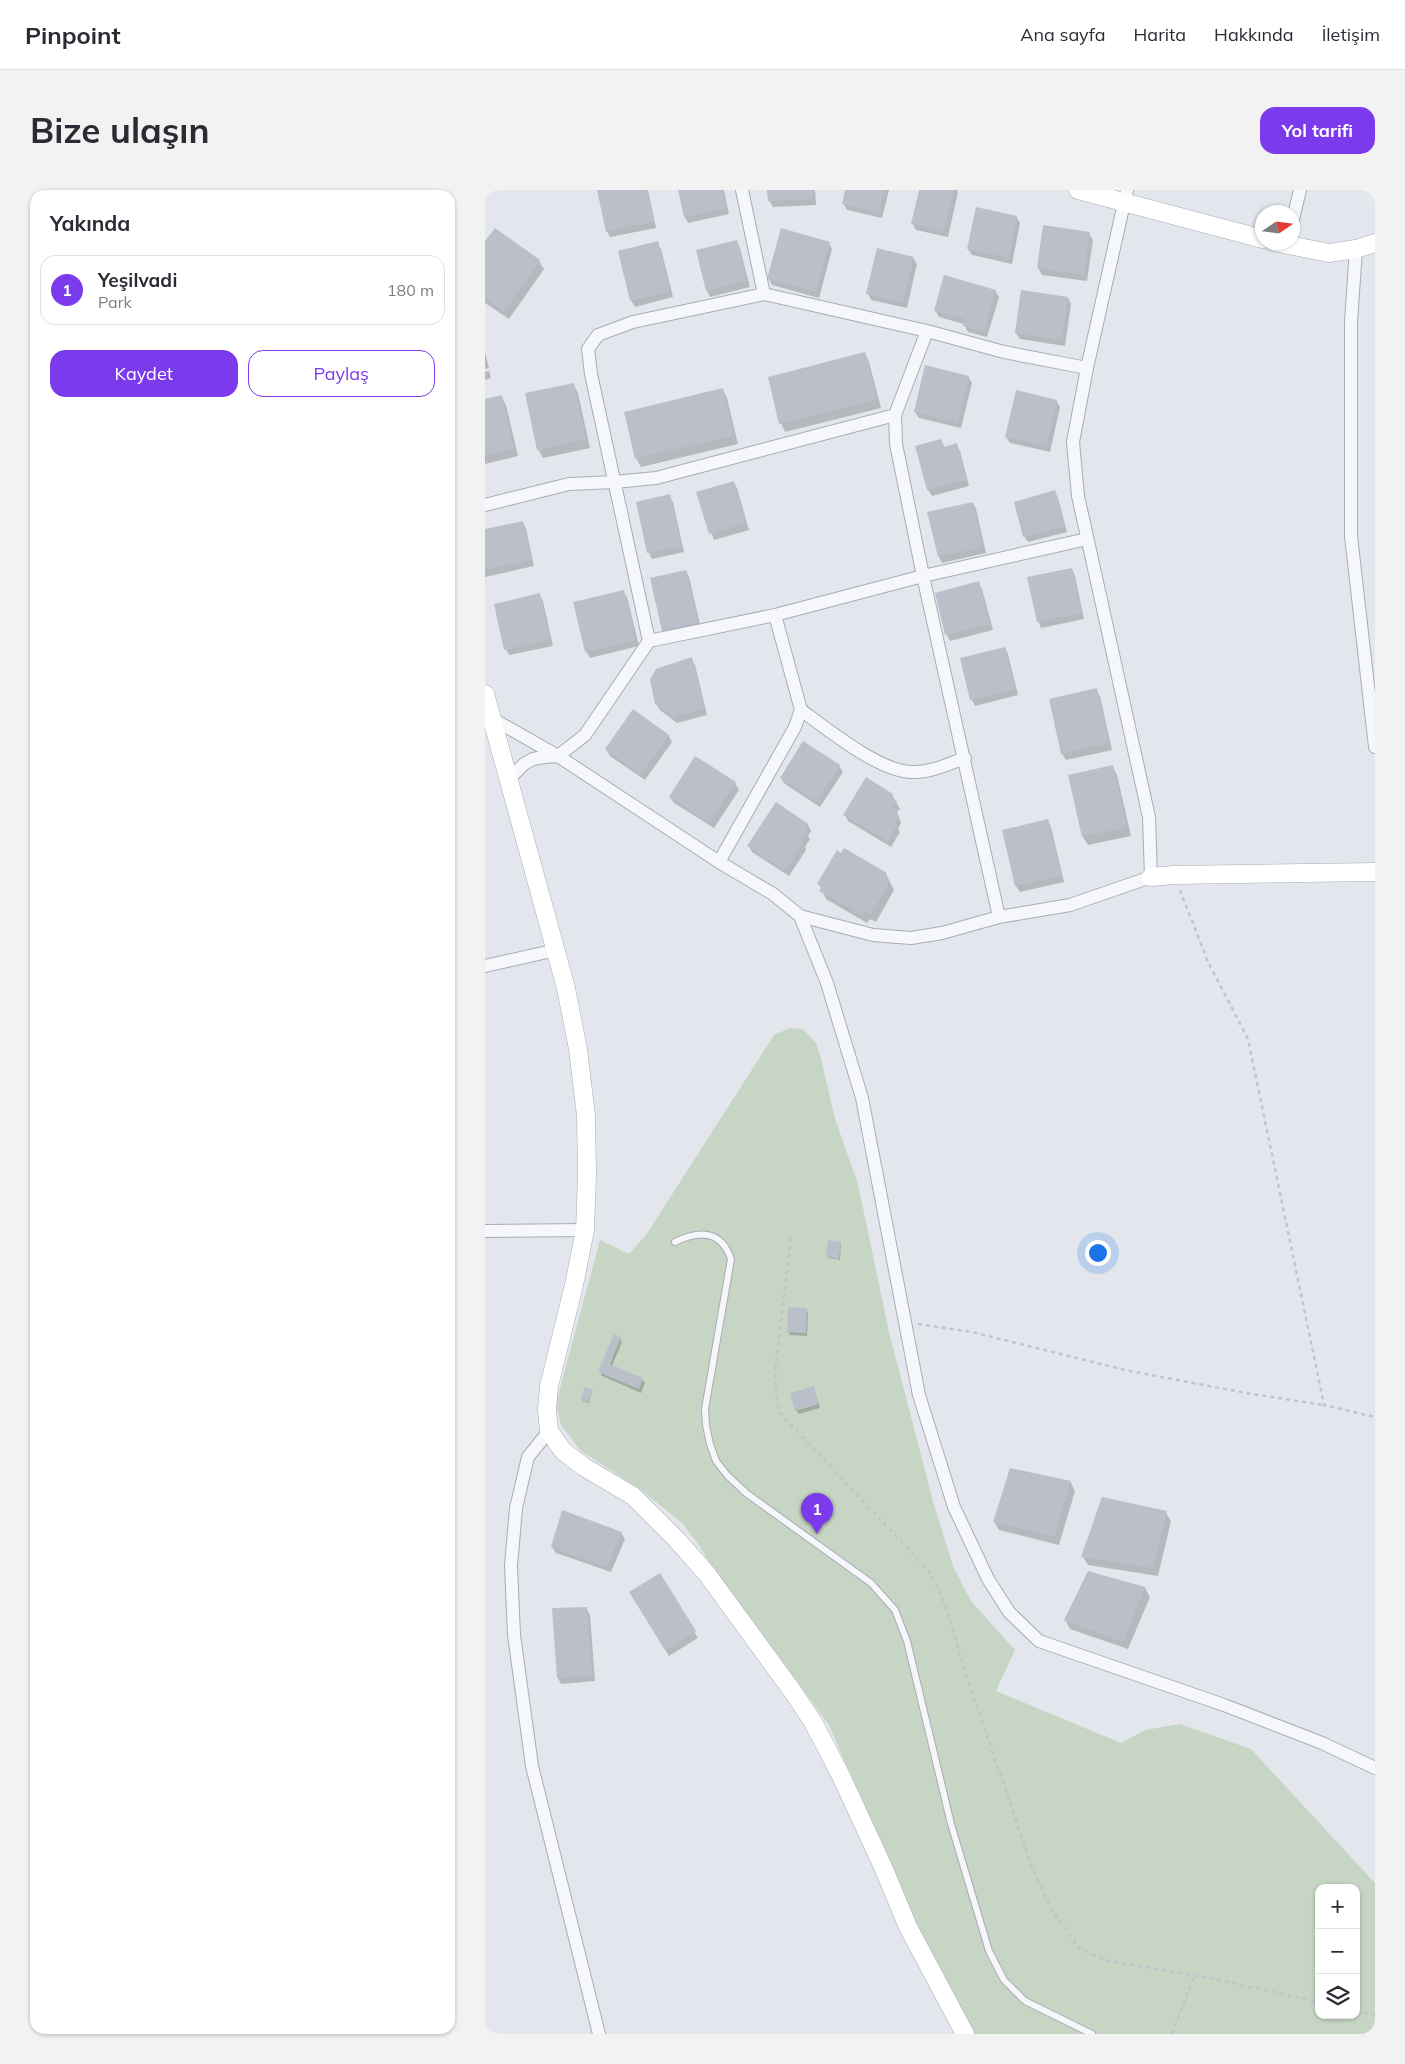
<!DOCTYPE html>
<html lang="tr">
<meta charset="utf-8">
<style>
:root{--surface:#fff;--page:#f2f2f3;--text:#2b2b33;--muted:#7c7c81;--line:#e1e1e2;--accent:#7c3aed}
body{margin:0;font-family:Mulish,sans-serif;background:var(--page);color:var(--text)}
.controls{position:absolute;right:15px;bottom:15px;display:grid;overflow:hidden;border-radius:10px;box-shadow:0 1px 4px #0004}
.controls button{width:45px;height:45px;display:grid;place-items:center;padding:0;border:0;border-bottom:1px solid var(--line);background:var(--surface);color:var(--text);font:25px sans-serif}
.compass{position:absolute;left:770px;top:15px;width:45px;height:45px;border-radius:50%;background:var(--surface);box-shadow:0 1px 4px #0004;rotate:77deg}
.you{position:absolute;left:612px;top:1062px;width:18px;height:18px;margin:-12px;border:4px solid #fff;border-radius:50%;background:#1a73e8;box-shadow:0 0 0 8px #1a73e833}
.badge{display:grid;place-items:center;width:32px;height:32px;border-radius:50%;background:var(--accent);color:#fff;font-size:16px;font-weight:700}
.pin{position:absolute;translate:-50% -41px;filter:drop-shadow(0 1px 2px #0008)}
.pin::after{content:'';position:absolute;top:26px;width:18px;height:15px;background:inherit;clip-path:polygon(0 0,100% 0,50% 100%)}
.list{margin:0;padding:0;list-style:none}
h2{display:flex;justify-content:space-between;align-items:center;height:65px;margin:0;padding:0 20px;font-size:21px}
h2 small{font-size:16px;font-weight:400;color:var(--muted)}
.list li{display:grid;grid-template-columns:32px 1fr auto;gap:15px;align-items:center;box-sizing:border-box;height:70px;margin:0 10px 10px;padding:0 10px;border:1px solid var(--line);border-radius:15px}
.list b{display:block;font-size:19px;white-space:nowrap}
.list p{margin:0;font-size:16px;white-space:nowrap;color:var(--muted)}
.list em{font-size:16px;font-style:normal;color:var(--muted)}
.actions{display:flex;gap:10px;padding:15px 20px}
.actions a{flex:1;padding:11px 0;border:1px solid var(--accent);border-radius:15px;text-align:center;font-size:18px;color:var(--accent)}
.actions .main{background:var(--accent);color:#fff}
.icon{flex:none;width:28px;height:28px;fill:none;stroke:currentColor;stroke-width:2;stroke-linecap:round;stroke-linejoin:round}
.map{position:relative;flex:none;width:890px;height:1844px;overflow:hidden;border-radius:15px}
header{display:flex;align-items:center;gap:30px;box-sizing:border-box;height:70px;padding:0 25px;background:var(--surface);border-bottom:1px solid var(--line)}
header strong{font-size:24px}
nav{display:flex;gap:28px;margin-inline-start:auto;font-size:18px}
.intro{display:flex;align-items:center;justify-content:space-between;box-sizing:border-box;height:120px;padding:0 30px}
h1{margin:0;font-size:35px}
.button{padding:12px 22px;border-radius:15px;background:var(--accent);color:#fff;font-size:18px;font-weight:700}
main{display:flex;gap:30px;padding:0 30px}
aside{flex:1;background:var(--surface);border-radius:15px;box-shadow:0 1px 4px #0004}
.map>svg:first-child{display:block}
</style>
<header>
<strong>Pinpoint</strong>
<nav><a>Ana sayfa</a><a>Harita</a><a>Hakkında</a><a>İletişim</a></nav>
</header>
<div class="intro"><h1>Bize ulaşın</h1><a class="button">Yol tarifi</a></div>
<main>
<aside>
<h2>Yakında<small></small></h2>
<ul class="list">
<li><span class="badge">1</span><div><b>Yeşilvadi</b><p>Park</p></div><em>180 m</em></li>
</ul>
<div class="actions"><a class="main">Kaydet</a><a>Paylaş</a></div>
</aside>
<div class="map">
<svg width="890" height="1844" viewBox="0 0 890 1844">
<rect width="100%" height="100%" fill="#e3e6ec"/>
<path fill="#c7d6c4" fill-rule="evenodd" d="M305 838 318 839 331 853 336 868 350 929 373 994 404 1142 449 1315 468 1376 486 1411 530 1460 511 1501 636 1553 660 1540 695 1534 766 1559 890 1693V1844H488L431 1740 344 1535 266 1428 235 1391 214 1355 197 1333 155 1299 96 1261 76 1235 71 1213 115 1050 144 1064 161 1045 289 845ZM834 1698H871V1825H834Z"/>
<path fill="#0003" d="M113 0H163L171 38 125 47 122 41Z
M194 0H239L244 24 203 33 200 27Z
M283 0H330L331 15 288 17 284 10Z
M361 0H404L397 28 362 20 358 13Z
M435 0H472L473 2 463 47 431 40 427 33Z
M531 27 535 33 527 74 487 65 483 59Z
M559 37 604 43 608 50 602 91 557 85 553 78Z
M252 52 255 58 265 97 225 107 222 101Z
M172 53 176 59 188 107 150 117 146 110Z
M344 53 347 59 334 108 287 95 284 89Z
M0 54 54 71 59 79 24 129 0 113Z
M428 68 432 74 422 118 386 110 383 103Z
M510 101 514 107 502 147 483 142 479 134 454 127 450 120Z
M583 108 586 114 580 156 535 149 531 143Z
M0 162 4 178 0 179Z
M380 163 384 172 396 218 300 242 296 233Z
M4 181 6 188 0 190V182Z
M483 187 487 193 476 238 434 228 430 222Z
M88 194 93 203 105 258 58 268 53 259Z
M237 199 242 208 253 254 156 277 151 268Z
M16 207 21 215 33 266 0 274V211Z
M571 211 575 217 565 262 525 253 521 247Z
M456 250 460 258 471 255 475 261 484 296 447 306 443 300 432 257Z
M248 292 252 298 264 340 229 350 213 303Z
M570 302 573 308 582 342 543 352 539 346Z
M184 306 188 312 199 362 167 369 164 363 152 313Z
M488 313 491 319 501 363 457 373 454 367 444 323Z
M38 332 41 339 49 376 0 387V341Z
M587 379 590 386 599 429 556 438 553 431Z
M201 381 204 387 216 439 182 447 178 440Z
M493 393 497 399 508 440 465 451 462 445 451 404Z
M138 401 142 407 154 456 105 468 101 461Z
M54 404 58 411 68 456 24 465 21 459Z
M520 458 523 464 533 505 490 516 487 510 476 469Z
M206 469 210 475 222 525 192 533 175 520 171 513Z
M611 500 615 506 627 560 581 570 577 564Z
M183 545 187 552 160 590 125 566 121 559Z
M354 576 358 582 335 617 300 594 296 588Z
M627 576 632 585 646 646 603 655 598 647 585 586Z
M250 593 254 600 229 638 189 613 185 607Z
M407 605 415 619 412 622 416 633 413 639 415 642 406 657 363 631 360 625Z
M291 614 323 635 326 641 323 646 325 649 320 657 321 660 304 686 267 662 264 656Z
M563 631 566 637 579 692 535 702 531 696 519 641Z
M401 684 409 700 391 732 385 729 382 733 341 709 334 694Z
M356 1053 355 1070 343 1068 342 1067Z
M321 1119 323 1123 322 1146 305 1145 303 1142Z
M135 1148 137 1152 127 1176 157 1189 160 1193 156 1203 117 1186 115 1182Z
M107 1201 104 1213 98 1211 97 1209Z
M330 1201 335 1218 314 1224 311 1220Z
M526 1280 586 1293 590 1301 574 1355 514 1340 509 1331Z
M681 1323 686 1331 673 1386 603 1375 598 1367Z
M136 1343 140 1349 126 1382 71 1363 67 1357Z
M604 1383 660 1398 665 1407 643 1459 585 1439 580 1430Z
M175 1385 213 1448 184 1466 146 1403Z
M101 1418 105 1425 110 1491 76 1494 73 1488Z"/>
<path fill="#babfca" d="M112 0H162L169 31 121 42Z
M193 0H238L242 18 199 27Z
M282 0H328V9L283 11Z
M360 0H399L394 23 357 14Z
M434 0H469L459 42 426 34Z
M491 17 532 26 524 68 482 59Z
M558 35 605 42 599 85 552 78Z
M10 38 55 70 19 122 0 108V51Z
M296 38 345 52 331 102 282 89Z
M252 50 262 91 221 101 211 60Z
M173 51 185 101 145 111 133 61Z
M392 58 429 67 418 113 381 104Z
M459 85 511 100 499 142 478 136 480 129 449 121Z
M536 100 583 107 577 150 530 143Z
M380 162 392 209 294 234 283 187Z
M440 175 484 186 473 233 429 222Z
M89 193 101 249 52 260 40 203Z
M238 198 249 245 150 269 139 222Z
M531 200 572 210 562 256 520 247Z
M17 205 29 258 0 265V209Z
M456 249 459 257 472 253 482 290 442 300 430 256Z
M249 291 261 333 224 344 211 302Z
M570 300 580 336 538 347 529 312Z
M185 304 197 356 162 363 151 312Z
M488 312 498 357 453 367 442 322Z
M38 331 47 370 0 380V339Z
M587 378 597 423 552 432 542 387Z
M201 380 213 433 177 441 165 388Z
M494 391 505 434 460 445 450 403Z
M139 400 151 450 100 462 88 412Z
M55 403 65 449 19 460 9 414Z
M520 457 531 499 485 510 475 468Z
M207 467 220 518 188 528 170 514 165 490 171 479Z
M612 498 624 553 576 564 564 509Z
M148 519 184 545 156 585 120 559Z
M318 551 355 575 332 612 295 588Z
M210 566 251 592 225 633 184 607Z
M628 575 642 637 597 647 583 585Z
M381 587 408 604 406 608 412 611 408 618 413 621 411 624 414 626 409 633 412 635 403 651 358 625Z
M291 612 323 634 320 640 323 642 316 651 318 653 300 681 262 656Z
M563 629 576 686 530 696 517 640Z
M359 658 402 683 399 687 405 691 386 725 380 721 377 725 334 701 337 696 332 694 352 660 356 663Z
M343 1050 356 1052 354 1069 341 1067Z
M303 1117 322 1118 321 1143 302 1142Z
M129 1144 136 1147 125 1174 158 1188 154 1199 113 1182Z
M329 1196 334 1214 310 1221 305 1203Z
M100 1197 108 1200 103 1212 95 1209Z
M525 1278 586 1291 569 1347 508 1332Z
M617 1307 682 1321 668 1378 596 1367Z
M77 1320 137 1342 122 1377 66 1357Z
M603 1381 660 1397 638 1452 579 1430Z
M175 1383 211 1441 180 1460 144 1402Z
M102 1417 107 1485 72 1488 67 1418Z"/>
<g fill="none" stroke-linecap="round" stroke-linejoin="round">
<g stroke="#a8acb7" stroke-width="8">
<path id="lane" d="M190 1052C214 1040 236 1040 246 1069L220 1219 221 1235 225 1254 231 1271 242 1285 261 1303 386 1393 410 1420 422 1451 466 1634 504 1761 519 1790 540 1811 607 1844"/>
</g>
<g stroke="#a8acb7" stroke-width="14">
<path id="street" d="M257 0 279 104 442 141 519 162 602 178
M808 29 815 0
M871 59 866 132V346L890 557
M442 141 410 225 411 254 438 386 602 349
M0 315 84 294 130 292 171 288 410 225
M164 451 290 425 438 386 514 727
M316 520C342 539 395 582 427 582 445 583 463 574 480 568
M2 529 6 528 73 566 234 672 288 704 315 726 388 745 426 748 457 743 514 727 585 715 666 687 664 627 593 306 588 252 602 178 642 0
M23 590 39 574 48 569 59 567 73 566 100 545 164 451 106 184 103 159 113 145 148 132 279 104
M234 672 310 537 316 520 290 425
M315 726 342 793 377 908 434 1205 469 1317 503 1389 524 1422 554 1451 739 1515 837 1553 890 1578
M0 776 71 760
M0 1041 100 1040
M64 1241 43 1267 31 1318 26 1376 29 1445 47 1576 114 1844"/>
</g>
<g stroke="#a8acb7" stroke-width="19">
<path id="secondary" d="M593 0 778 49
M789 52 844 63 871 59 890 53
M0 504 81 798 93 859 101 926 102 984 100 1040 89 1095 64 1196 62 1220 64 1241 78 1261 99 1277 148 1306 192 1350 222 1384 308 1502 328 1532 356 1586 398 1677 423 1737 480 1844
M666 687 689 685 890 682"/>
</g>
<path stroke="#c1c4cb" stroke-width="2.5" stroke-dasharray="4 4" stroke-linecap="butt" d="M695 700 723 772 763 849 839 1215 890 1227
M306 1048 290 1181 291 1206 294 1222 443 1380 453 1398 462 1420 480 1482 546 1674 566 1719 594 1758 620 1770 729 1789 834 1812
M433 1134 487 1142 640 1180 761 1203 839 1215
M871 1821 890 1825
M687 1844 709 1786"/>
<use href="#lane" stroke="#f6f7fa" stroke-width="6"/>
<use href="#street" stroke="#f6f7fa" stroke-width="12"/>
<use href="#secondary" stroke="#fff" stroke-width="18"/>
</g>
</svg>
<div class="controls">
<button>+</button>
<button>−</button>
<button><svg class="icon" aria-label="layers" viewBox="0 0 24 24"><path d="M12 4l9 5-9 5-9-5zM3 14l9 5 9-5"/></svg></button>
</div>
<svg class="compass" viewBox="-18 -18 36 36"><path d="M0-13l5 13h-10z" fill="#e53935"/><path d="M0 13l5-13h-10z" fill="#7c7c81"/></svg>
<div class="you"></div>
<div class="pin badge" style="left:332px;top:1344px">1</div>
</div>
</main>
